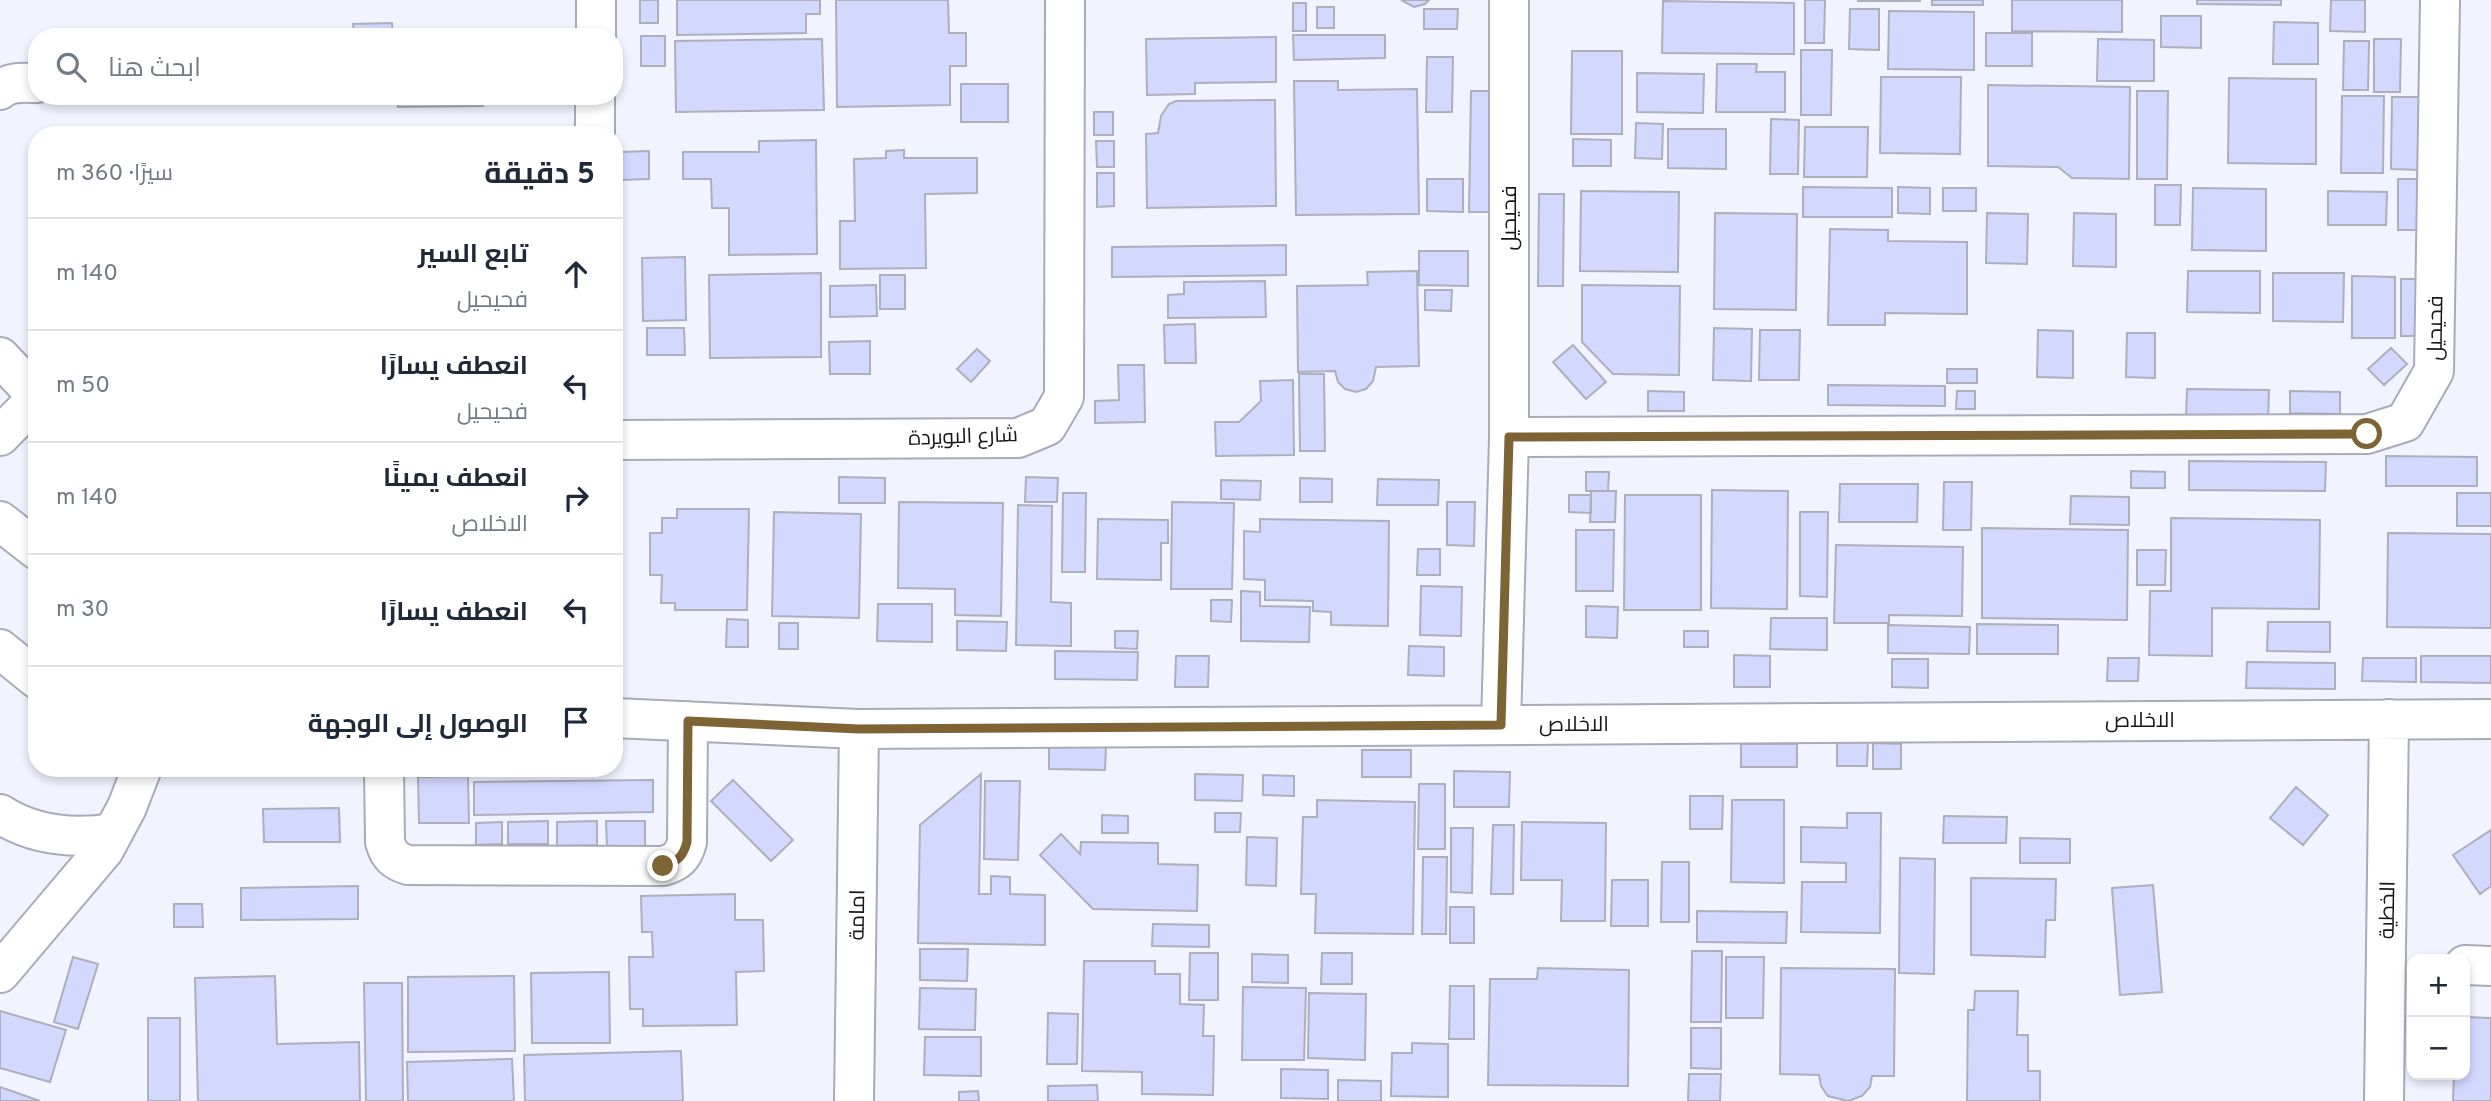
<!DOCTYPE html>
<html lang="ar">
<meta charset="utf-8">
<style>
:root{--surface:#fff;--page:#f2f2f3;--text:#1f2937;--muted:#747a83;--line:#e0e1e3}
body{margin:0;font-family:Overpass,Cairo,sans-serif;background:var(--page);color:var(--text);direction:rtl}
.controls{position:absolute;right:21px;bottom:21px;display:grid;overflow:hidden;border-radius:14px;box-shadow:0 4px 10px #0003}
.controls button{width:63px;height:63px;display:grid;place-items:center;padding:0;border:0;border-bottom:2px solid var(--line);background:var(--surface);color:var(--text);font:35px sans-serif}
.stop{position:absolute;width:21px;height:21px;margin:-16px;border:5px solid #7e6335;border-radius:50%;background:#fff}
.stop.end{background:#7e6335;border-color:#fff;box-shadow:0 2px 7px #0008}
.list{margin:0;padding:0;list-style:none}
h2{display:flex;justify-content:space-between;align-items:center;height:91px;margin:0;padding:0 28px;font-size:30px}
h2 small{font-size:23px;font-weight:400;color:var(--muted)}
.list li{display:grid;grid-template-columns:46px 1fr auto;gap:21px;align-items:center;box-sizing:border-box;height:112px;padding:0 28px;border-top:2px solid var(--line)}
.list b{display:block;font-size:26px;white-space:nowrap}
.list p{margin:0;font-size:23px;white-space:nowrap;color:var(--muted)}
.list em{font-size:23px;font-style:normal;color:var(--muted)}
.icon{flex:none;width:38px;height:38px;fill:none;stroke:currentColor;stroke-width:2;stroke-linecap:round;stroke-linejoin:round}
.map{position:relative;flex:none;width:2491px;height:1101px;overflow:hidden;direction:ltr}
.search{position:absolute;background:var(--surface);box-shadow:0 4px 10px #0003;left:28px;top:28px;width:595px;height:77px;display:flex;align-items:center;gap:18px;box-sizing:border-box;padding:0 24px;border-radius:28px;color:var(--muted);font-size:26px}
.panel{position:absolute;background:var(--surface);box-shadow:0 4px 10px #0003;left:28px;top:126px;width:595px;height:651px;border-radius:28px;direction:rtl}
.map>svg:first-child{display:block}
</style>
<div class="map">
<svg width="2491" height="1101" viewBox="0 0 2491 1101">
<rect width="100%" height="100%" fill="#f1f3ff"/>
<path fill="#d3d8fe" stroke="#adafbd" stroke-width="2" d="M640 0H658V23H640Z
M677 0H820V14H806V33L677 35Z
M836 0H948L949 33H966V66H950V105L837 107Z
M1401 0H1429L1425 4 1414 7Z
M1805 0H1825L1824 43H1805Z
M1858 0H1920V1H1858Z
M1932 0H1983V5H1932Z
M2012 0H2122V32L2012 31Z
M2197 0H2281V5L2197 4Z
M2331 0H2365V32L2330 31Z
M1663 1 1794 3V54L1662 53Z
M1293 3H1306V31H1293Z
M1317 7H1334V28H1317Z
M1424 9H1458L1457 29H1424Z
M1850 9H1879V50L1849 49Z
M1889 11 1974 12V70L1888 69Z
M2161 16H2201V48L2161 47Z
M2274 22 2318 23V64H2273Z
M392 23 393 37H354L353 24Z
M493 33V37H396V35Z
M1986 33H2032V66H1986Z
M1293 35H1385V58L1294 60Z
M641 36H665V66H641Z
M1276 37V82L1195 83V94L1147 95 1146 39Z
M822 39 824 110 676 112 675 41Z
M2098 39 2154 40V81H2097Z
M2374 39H2401L2400 92H2374Z
M2344 41H2369L2368 90H2343Z
M1801 50H1832L1831 115H1801Z
M1572 51H1622V134H1571Z
M1427 57H1453L1452 112H1426Z
M1717 64H1757L1756 72H1785V112H1716Z
M1637 73 1704 74 1703 113 1637 112Z
M1881 77H1961L1960 154 1880 153Z
M2229 78 2316 79V164L2228 163Z
M1294 81H1338V90L1417 89 1419 214 1296 215Z
M961 84H1008V122H961Z
M1988 85 2130 87 2129 179 2072 178 2058 167 1988 166Z
M1471 91H1500L1499 212H1469Z
M2137 91H2168L2167 179H2137Z
M397 96H483V106L398 107Z
M2342 96H2384L2383 173H2341Z
M2392 97H2422L2421 170 2391 169Z
M1275 100 1276 206 1147 208 1146 134 1158 133 1161 116 1169 104 1176 101Z
M1094 112H1113V135H1094Z
M1771 119 1799 120 1798 174H1770Z
M1636 123 1663 124 1662 159 1635 158Z
M1805 127H1868L1867 177H1804Z
M1668 129H1726V169L1668 168Z
M1573 139 1611 140V166H1573Z
M816 140 817 254 729 255V208H712L711 179H683V152H759V141Z
M1096 141H1114V167H1097Z
M904 150V158H977V193L925 194 926 268 840 269V221H855L854 159 886 158V151Z
M649 151V179L620 180V152Z
M1097 173H1114V206L1097 207Z
M1427 179H1463V212L1427 211Z
M2398 179H2418L2417 230H2398Z
M2155 185H2181L2180 225H2155Z
M1803 187 1892 188V217H1803Z
M1898 187 1930 188V214L1898 213Z
M1943 188H1976V211H1943Z
M2193 188 2266 189V251L2192 250Z
M1581 191 1679 192 1678 272 1580 271Z
M2328 191 2387 192 2386 225H2328Z
M1539 194H1564L1563 286H1538Z
M1715 213 1797 214 1796 310 1714 309Z
M1987 213 2028 214 2027 264 1986 263Z
M2074 213 2116 214V267L2073 266Z
M1830 229 1888 230V241L1967 242V314L1885 313V325H1828Z
M1286 245V275L1112 277V247Z
M1419 251H1468V286L1419 285Z
M685 257 686 320 643 321 642 258Z
M1417 271 1419 366 1376 367 1373 381 1366 389 1356 392 1345 389 1338 382 1335 371 1298 372 1297 286 1368 285 1367 272Z
M2188 271H2260V313L2187 312Z
M821 273V357L710 358 709 275Z
M2273 273H2344L2343 322 2273 321Z
M880 275H905V309H880Z
M2352 276 2395 277V338H2352Z
M2401 279H2422L2421 336H2401Z
M1265 281 1266 317 1168 318V295L1184 294V282Z
M876 285 877 316 830 317V286Z
M1582 285 1680 286 1679 375 1613 374 1582 342Z
M1425 290H1452L1451 311 1425 310Z
M1195 324 1196 363H1165L1164 325Z
M647 328H684L685 355H647Z
M1714 328 1752 329 1751 381 1713 380Z
M1760 330H1800L1799 380H1759Z
M2038 330 2073 331V378L2037 377Z
M2127 333H2155V378L2126 377Z
M870 341V374H830L829 342Z
M1573 345 1606 382 1586 399 1553 362Z
M2391 348 2407 364 2384 385 2368 369Z
M977 349 990 361 971 382 957 369Z
M1118 365H1144L1145 422 1095 423V401L1119 400Z
M1947 369H1977V383H1947Z
M1299 374H1324L1325 451H1300Z
M1293 380 1294 455 1216 456 1215 422H1239L1261 401 1260 381Z
M1828 385 1945 386V406L1828 405Z
M2187 389 2269 390 2268 419 2186 418Z
M1648 391 1684 392V411H1648Z
M1957 391H1975V409H1956Z
M2290 391 2340 392V414L2290 413Z
M2386 456 2477 457V486H2386Z
M2189 461 2326 462 2325 491 2189 490Z
M2131 471 2165 472V488H2131Z
M1586 472H1609L1608 491H1586Z
M839 477 885 478V503H839Z
M1026 477 1058 478 1057 502H1025Z
M1300 478 1332 479V502H1300Z
M1378 479 1439 480 1438 505H1377Z
M1221 480 1261 481 1260 500 1221 499Z
M1944 482H1972L1971 530H1943Z
M1840 484H1918L1917 522H1839Z
M1712 490 1788 491 1787 609 1711 608Z
M1591 491H1616L1615 522H1590Z
M1063 493H1086L1085 572H1062Z
M2457 493H2491V526H2457Z
M1569 495H1591V513L1569 512Z
M1625 495H1701V610H1624Z
M2071 496 2129 497V525L2070 524Z
M899 502 1003 503 1001 616 955 615V589L898 588Z
M1172 502 1234 503 1232 589H1171Z
M1447 502H1475L1474 546 1447 545Z
M1018 505 1052 506 1051 602 1071 603V646L1016 645Z
M677 509H749L747 610H675V603H661L662 575H650V533H662V518H677Z
M774 512 861 514 859 618 772 616Z
M1800 512H1828L1827 597 1800 596Z
M2171 518 2320 520 2319 609 2212 608V656L2149 655 2150 591H2171Z
M1098 519 1168 520V543H1161V580L1097 579Z
M1260 519 1389 521 1388 626 1331 625V612L1313 611V601L1265 600V580L1244 579V531L1260 532Z
M1982 528 2128 530 2127 620 1982 618Z
M1576 530H1614L1613 591H1576Z
M2388 533 2491 534V628L2387 627Z
M1836 545 1963 547 1962 616 1889 615V623H1834Z
M1418 549H1440V575H1417Z
M2137 550H2166L2165 585H2137Z
M1421 586 1462 587 1461 636 1420 635Z
M1241 591 1260 592V606L1310 607 1309 642 1241 641Z
M1211 600H1232L1231 622 1211 621Z
M878 604H932V642L877 641Z
M1586 606 1618 607 1617 638 1586 637Z
M1771 618H1827V650L1770 649Z
M727 619 748 620V647H726Z
M957 621 1007 622 1006 651 957 650Z
M2268 622H2330V652L2267 651Z
M779 623H798V649H779Z
M1977 624 2058 625V654H1977Z
M1888 625 1970 627 1969 654 1888 653Z
M1115 631H1138L1137 649 1115 648Z
M1684 631H1708V647H1684Z
M1409 646 1444 647V676L1408 675Z
M1055 651 1138 652 1137 680 1055 679Z
M1734 655 1770 656V687H1734Z
M1176 656H1209L1208 687H1175Z
M2421 656H2491V683L2421 682Z
M2108 658H2139L2138 681H2107Z
M2363 658H2416V682L2362 681Z
M1892 659H1928V688L1892 687Z
M2247 662 2335 663V689L2246 688Z
M1837 741 1868 742 1867 766H1837Z
M1873 743 1901 744V769H1873Z
M1741 744H1797V767H1741Z
M1049 746 1106 747 1105 770 1049 769Z
M1362 750H1411V777H1362Z
M1454 771 1510 772 1509 807H1454Z
M981 774 979 894H991V876L1010 877V894L1045 895V945L918 943 920 825Z
M1195 774 1243 775 1242 801 1195 800Z
M1263 775 1294 776V796L1263 795Z
M468 776 469 823H419L418 777Z
M653 780V812L474 815V782Z
M733 780 793 840 771 861 711 801Z
M985 781H1020L1018 860 984 859Z
M1419 784H1445V849H1418Z
M2296 787 2328 815 2303 845 2270 818Z
M1690 796H1723L1722 829H1690Z
M1317 800 1415 802 1413 934 1315 933 1316 894H1301L1303 817H1317Z
M1732 800H1784V883L1731 882Z
M339 808 340 842H264L263 809Z
M1215 813H1241L1240 832H1215Z
M1847 813H1881L1880 933 1801 932 1802 882H1846V863L1801 862V827L1847 828Z
M1102 815 1128 816V833H1102Z
M1944 816 2007 817 2006 843H1943Z
M548 821V844H508V822Z
M597 821V845L557 846V822Z
M606 821H645V846L607 847Z
M502 822V844L476 845V823Z
M1522 822 1606 823 1605 921H1561L1562 880H1521Z
M1493 825H1514L1513 894H1491Z
M1451 828H1473L1472 893 1451 892Z
M2491 830V886L2480 894 2453 855Z
M1061 834 1080 854 1081 842 1158 843V864L1198 865 1197 911 1093 909 1040 855Z
M1247 837 1277 838 1276 886 1246 885Z
M2020 838 2070 839V863H2020Z
M1423 857H1447L1446 934H1422Z
M1900 858 1935 859 1934 974 1899 973Z
M1662 862H1689V922H1661Z
M1971 878 2056 879 2055 920H2046L2045 957 1971 955Z
M1612 880H1648V926H1611Z
M2153 885 2162 992 2120 995 2112 888Z
M358 886V919L241 920V888Z
M735 894V920H763L764 971 736 972 737 1025 643 1026V1009H630L629 957H653L652 932H642L641 896Z
M174 904H202L203 927H174Z
M1450 907H1474V943H1450Z
M1697 911 1787 912 1786 943 1697 942Z
M1153 924 1209 925V947L1152 946Z
M920 949H968L967 981 920 980Z
M1692 951H1722L1721 1022H1691Z
M1190 953H1218V1000H1189Z
M1322 953H1352V984H1321Z
M1252 954 1288 955V983L1252 982Z
M73 957 98 964 78 1029 54 1022Z
M1726 957H1764L1763 1018H1726Z
M1084 961H1155V974H1180V1004L1204 1005 1203 1036H1214L1213 1095 1142 1094V1072L1082 1071Z
M1538 968 1629 970 1628 1086 1488 1085 1490 979H1537Z
M1781 968 1895 969 1894 1076H1872L1870 1087 1862 1096 1848 1101 1828 1096 1821 1086 1819 1075 1780 1074Z
M609 972 610 1043H532L531 973Z
M275 976 277 1044 359 1042 360 1101H198L195 978Z
M514 976 515 1051 408 1052V977Z
M364 983H402L403 1101H366Z
M1450 986H1474V1039H1449Z
M1243 987 1306 988 1304 1060H1242Z
M920 988 976 989 975 1030 919 1029Z
M1975 991H2018L2017 1035H2028V1071H2040V1101H1967L1968 1010H1974Z
M1309 993 1366 994 1365 1060 1308 1058Z
M0 1011 66 1030 50 1082 0 1068Z
M1048 1013 1078 1014 1077 1064H1047Z
M2465 1017 2491 1018V1101H2453L2454 1075H2465Z
M148 1018H180V1101H148Z
M1691 1028H1721V1069L1691 1068Z
M925 1037H981V1076L924 1075Z
M1412 1043 1448 1044V1097L1391 1096 1392 1053H1412Z
M681 1051 683 1101H525L524 1055Z
M512 1059 514 1101H408L407 1062Z
M1281 1069 1328 1070V1099L1281 1098Z
M1689 1074H1721L1720 1101H1688Z
M1338 1080 1381 1081V1101H1338Z
M1097 1085 1098 1101H1048V1086Z
M0 1087 40 1101H0Z
M978 1091 979 1101H959V1092Z"/>
<g fill="none" stroke-linecap="round" stroke-linejoin="round">
<g stroke="#a9abb9" stroke-width="42">
<path id="minor" d="M596 37V0
M0 90C10 81 24 83 37 83
M595 135V96
M0 357 37 396
M0 436 37 398
M1509 437 2367 434 2405 422 2434 371 2440 0
M614 440 1018 438 1047 426 1064 397 1065 0
M0 521 37 550
M0 649 37 679
M614 718 859 729 2491 719
M1501 725 1509 437V0
M384 768 385 842C389 856 395 861 408 865L663 866C677 862 683 857 687 842L688 721
M0 814C34 836 75 839 113 833
M2465 965 2491 966
M0 973 104 850 127 807 142 768
M854 1101 859 729
M2384 1101 2389 719"/>
</g>
<use href="#minor" stroke="#fff" stroke-width="38"/>
</g>
<g fill="none" stroke-linecap="round" stroke-linejoin="round">
<path stroke="#7e6335" stroke-width="9" d="M663 866C677 862 683 857 687 842L688 721 859 729 1501 725 1509 437 2367 434"/>
</g>
<g text-anchor="middle" stroke-width="7" stroke-linejoin="round" paint-order="stroke">
<g font-size="21" fill="#16161b" stroke="#fff">
<text transform="translate(1509 218) rotate(-90)" y="7">فحيحيل</text>
<text transform="translate(2435 328) rotate(-89)" y="7">فحيحيل</text>
<text transform="translate(963 436) rotate(-2)" y="7">شارع البويردة</text>
<text x="2140" y="727">الاخلاص</text>
<text x="1574" y="731">الاخلاص</text>
<text transform="translate(2387 910) rotate(-89)" y="7">الخطية</text>
<text transform="translate(857 915) rotate(-89)" y="7">امامة</text>
</g>
</g>
</svg>
<div class="controls">
<button>+</button>
<button>−</button>
</div>
<div class="stop" style="left:2367px;top:434px"></div>
<div class="stop end" style="left:663px;top:866px"></div>
<div class="search"><svg class="icon" aria-label="search" viewBox="0 0 24 24"><circle cx="10" cy="10" r="6"/><path d="M15 15l6 6"/></svg>ابحث هنا</div>
<section class="panel">
<h2>5 دقيقة<small>سيرًا · 360 m</small></h2>
<ul class="list">
<li><svg class="icon" aria-label="ahead" viewBox="0 0 24 24"><path d="M12 20V5M6 11l6-6 6 6"/></svg><div><b>تابع السير</b><p>فحيحيل</p></div><em>140 m</em></li>
<li><svg class="icon" aria-label="left" viewBox="0 0 24 24"><path d="M17 20v-9H6M10 6l-5 5 5 5"/></svg><div><b>انعطف يسارًا</b><p>فحيحيل</p></div><em>50 m</em></li>
<li><svg class="icon" aria-label="right" viewBox="0 0 24 24"><path d="M7 20v-9h11M14 6l5 5-5 5"/></svg><div><b>انعطف يمينًا</b><p>الاخلاص</p></div><em>140 m</em></li>
<li><svg class="icon" aria-label="left" viewBox="0 0 24 24"><path d="M17 20v-9H6M10 6l-5 5 5 5"/></svg><div><b>انعطف يسارًا</b></div><em>30 m</em></li>
<li><svg class="icon" aria-label="arrive" viewBox="0 0 24 24"><path d="M6 21V4h12l-3 4 3 4H6"/></svg><div><b>الوصول إلى الوجهة</b></div></li>
</ul>
</section>
</div>
